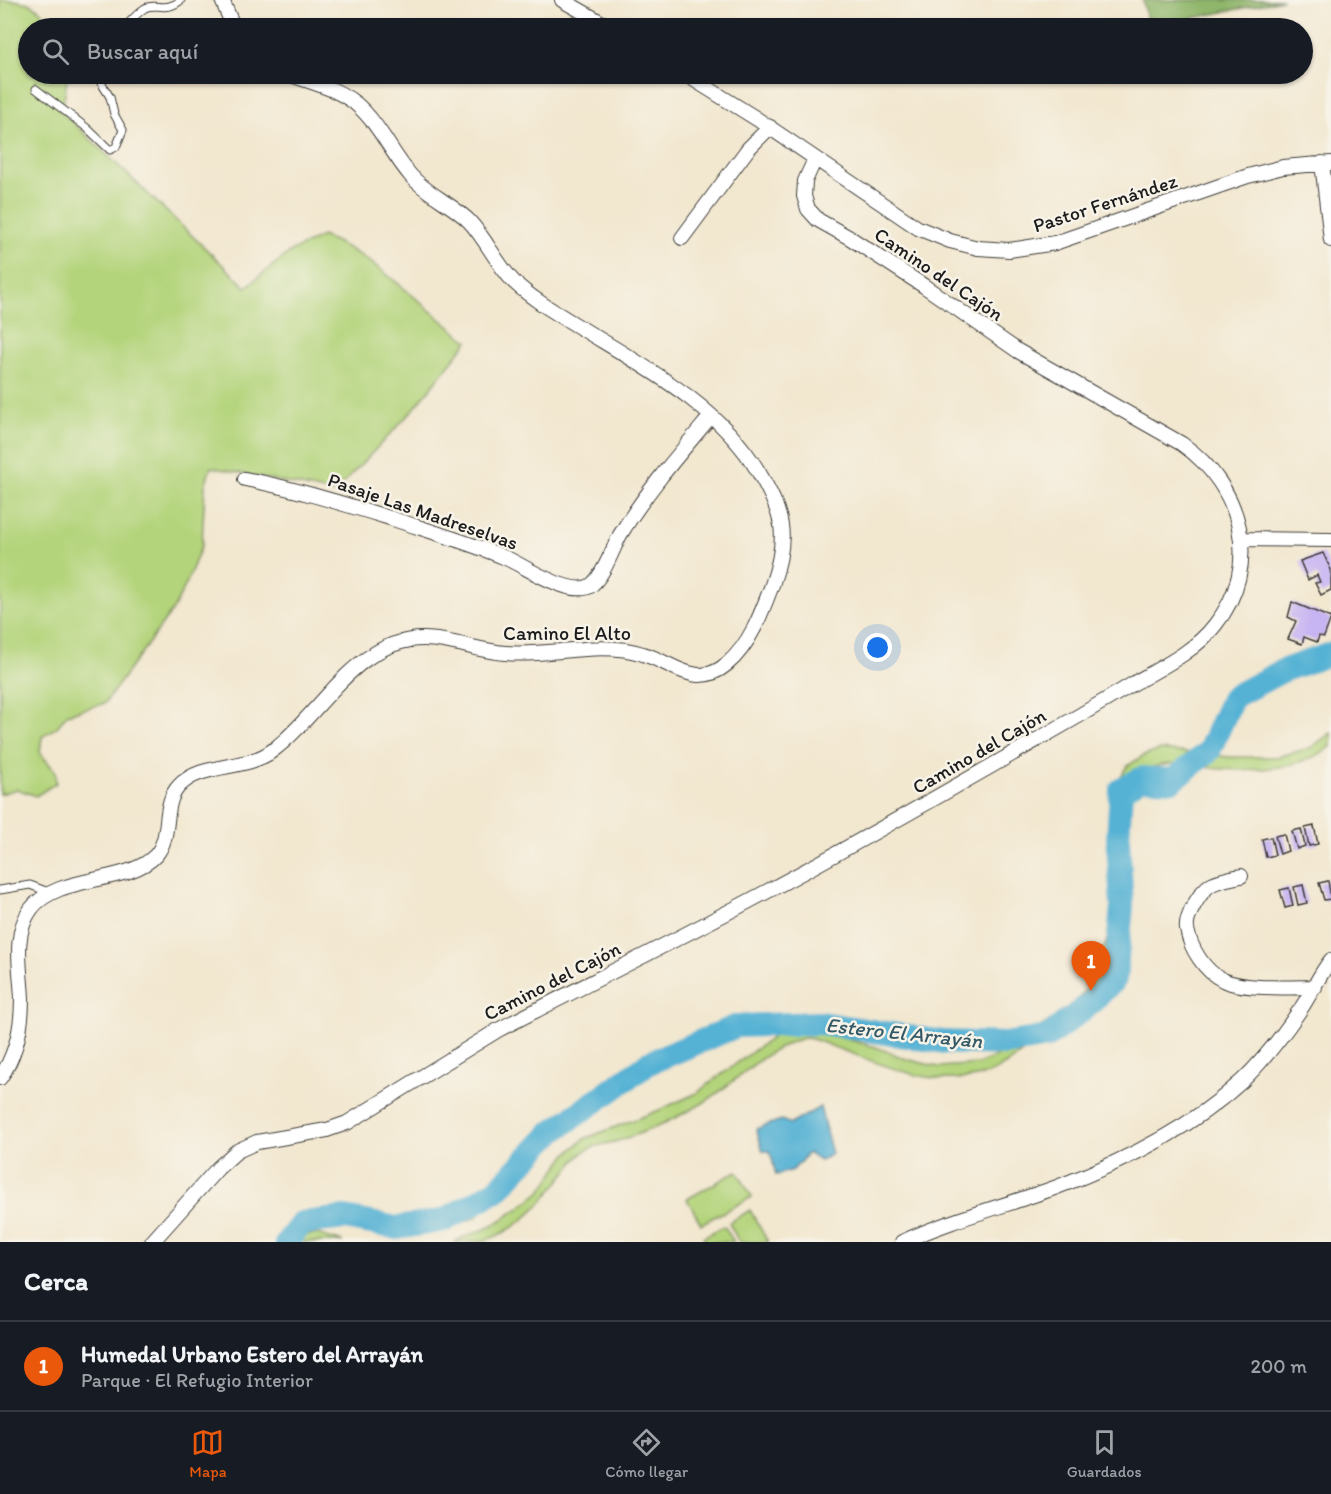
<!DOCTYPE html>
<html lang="es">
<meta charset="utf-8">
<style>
:root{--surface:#171b24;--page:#242831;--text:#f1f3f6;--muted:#9ea1a6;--line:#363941;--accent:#ea580c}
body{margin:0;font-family:Itim,sans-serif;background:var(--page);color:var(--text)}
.you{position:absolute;left:878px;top:648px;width:21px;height:21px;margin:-15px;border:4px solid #fff;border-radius:50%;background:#1a73e8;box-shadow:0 0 0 9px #1a73e833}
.badge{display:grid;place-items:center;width:39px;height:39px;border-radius:50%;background:var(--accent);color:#fff;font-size:20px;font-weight:700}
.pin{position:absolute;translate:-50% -50px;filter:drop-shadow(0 2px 3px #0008)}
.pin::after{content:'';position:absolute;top:32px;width:21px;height:18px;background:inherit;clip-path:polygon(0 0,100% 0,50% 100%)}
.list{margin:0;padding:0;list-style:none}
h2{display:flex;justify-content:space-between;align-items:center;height:78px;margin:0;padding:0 24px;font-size:26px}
h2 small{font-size:20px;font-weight:400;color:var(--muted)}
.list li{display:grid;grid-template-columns:39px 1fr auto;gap:18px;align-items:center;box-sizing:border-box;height:90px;padding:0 24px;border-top:2px solid var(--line)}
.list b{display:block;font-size:22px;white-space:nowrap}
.list p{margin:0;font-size:20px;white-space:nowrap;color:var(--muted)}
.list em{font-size:20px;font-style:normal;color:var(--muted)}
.icon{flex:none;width:33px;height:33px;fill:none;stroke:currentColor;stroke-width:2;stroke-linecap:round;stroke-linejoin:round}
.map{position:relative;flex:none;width:1331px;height:1242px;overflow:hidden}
.search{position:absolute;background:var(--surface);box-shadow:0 2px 4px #0004;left:18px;right:18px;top:18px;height:66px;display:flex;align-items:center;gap:15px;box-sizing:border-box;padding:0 21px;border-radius:33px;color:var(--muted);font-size:22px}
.sheet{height:168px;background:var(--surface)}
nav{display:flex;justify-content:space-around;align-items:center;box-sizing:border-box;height:84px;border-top:2px solid var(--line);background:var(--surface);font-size:16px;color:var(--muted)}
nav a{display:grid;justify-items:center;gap:3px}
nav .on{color:var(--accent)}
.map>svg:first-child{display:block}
</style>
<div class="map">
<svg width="1331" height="1242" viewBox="0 0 1331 1242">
<rect width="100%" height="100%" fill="#f7f3e8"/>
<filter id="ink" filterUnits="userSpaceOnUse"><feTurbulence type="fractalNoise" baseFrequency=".0167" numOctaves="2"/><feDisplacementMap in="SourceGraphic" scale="12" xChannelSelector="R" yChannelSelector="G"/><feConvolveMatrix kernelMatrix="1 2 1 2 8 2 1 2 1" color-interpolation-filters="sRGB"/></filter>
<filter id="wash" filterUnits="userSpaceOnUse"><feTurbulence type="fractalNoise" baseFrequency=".008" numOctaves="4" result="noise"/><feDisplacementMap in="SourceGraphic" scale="24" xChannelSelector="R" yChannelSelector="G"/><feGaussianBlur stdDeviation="1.35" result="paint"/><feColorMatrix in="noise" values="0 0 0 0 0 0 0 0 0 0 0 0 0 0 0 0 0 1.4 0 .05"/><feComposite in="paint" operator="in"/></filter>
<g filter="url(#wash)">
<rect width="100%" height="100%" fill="#f2e7cf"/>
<path fill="#b4d47b" stroke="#68784c" stroke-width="1.5" d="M0 0C35 0 34 5 58 28H28V74H68L62 112 246 287 290 252 322 236C378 257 420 306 468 341L414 409 334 493 211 467 205 485 202 544 187 582 174 608 105 703 67 714 58 726 42 737 40 753 56 772V783L36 796 17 789 0 794Z
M1331 733V747C1302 768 1258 772 1223 769 1194 767 1163 756 1138 775 1129 782 1121 800 1119 811 1117 825 1124 839 1125 852 1127 889 1116 971 1093 1000 1080 1018 1054 1030 1036 1043 1021 1053 999 1072 981 1076 931 1088 885 1065 839 1049 830 1046 815 1038 805 1038 799 1039 789 1043 783 1046 751 1061 727 1091 696 1107 672 1120 647 1132 621 1140 609 1144 598 1144 587 1150 577 1155 570 1168 563 1176 542 1203 518 1232 482 1241 473 1242 462 1242 453 1242L492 1226 518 1209 541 1191 566 1155 584 1139 657 1111 695 1094 756 1049 783 1030 791 1027 813 1030 876 1047 906 1059 939 1067 978 1064 995 1057 1051 1020 1079 998 1090 984 1107 940 1115 890 1109 830 1112 795 1127 766 1143 756 1160 750 1230 757H1276L1310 748Z
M737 1171 752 1197 701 1224 687 1199Z
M471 1199 477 1217 436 1232 429 1215Z
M750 1210 768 1242H739L729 1223Z
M724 1226 734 1242H706L703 1237Z
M317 1234 343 1242H288L302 1235Z"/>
<path fill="#8fb66b" stroke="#566944" stroke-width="1.5" d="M1143 0H1283L1148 27Z"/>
<path fill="#56b2d4" stroke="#396778" stroke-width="1.5" d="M820 1107 832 1154 820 1161 808 1153 793 1170 776 1175 770 1151H763L756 1129 781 1120 791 1124Z"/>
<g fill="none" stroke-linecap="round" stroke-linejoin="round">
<path stroke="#56b2d4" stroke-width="24" d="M287 1242 302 1223 345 1218 397 1228 445 1220 497 1190 551 1133 649 1063 737 1026 820 1023 944 1042 1005 1044 1047 1037 1090 1004 1115 979 1122 906 1118 840 1121 790 1142 778 1173 780 1209 751 1233 697 1284 670 1331 654"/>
</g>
<g id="blocks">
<path fill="#c7b4f2" d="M1323 553 1331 570V590L1321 595 1315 583 1320 582 1317 575 1308 580 1300 561Z
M1292 602 1331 618 1324 637 1319 636 1317 642 1304 637 1302 644 1288 639 1296 621 1288 617Z
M1314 826 1318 844 1309 846 1305 828Z
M1301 829 1305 846 1297 849 1292 831Z
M1284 834 1288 851 1280 854 1275 836Z
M1271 837 1275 855 1266 857 1262 839Z
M1328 881 1331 899 1324 900 1319 883Z
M1303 885 1307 903 1298 905 1294 887Z
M1289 888 1293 906 1285 908 1280 890Z"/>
</g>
</g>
<g filter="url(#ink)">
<use href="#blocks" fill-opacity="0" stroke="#3c3a37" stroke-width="1.5"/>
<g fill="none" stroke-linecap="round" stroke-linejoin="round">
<g stroke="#3c3a37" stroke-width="9">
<path id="service" d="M124 28C130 22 137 13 145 8 156 2 166 13 181 0
M36 89 87 128 110 150 116 147 123 130 114 114 110 97 100 81 99 74
M0 890 30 885 51 893"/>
</g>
<g stroke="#3c3a37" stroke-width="16">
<path id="minor" d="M222 0 234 28
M562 0 611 28
M685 74 757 119 918 228 950 241 978 248 1009 250 1055 243 1248 176 1283 167 1331 163
M1322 163 1331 240
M682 238 748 149 770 127
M245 479C296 489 341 503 390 518 429 531 468 542 506 558 526 567 570 597 590 586 603 578 613 548 620 535 646 492 679 454 711 416
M1241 539 1331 540
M1241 876C1232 878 1218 880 1210 885 1200 892 1185 917 1187 929 1190 948 1205 972 1223 980 1243 990 1292 987 1315 987
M0 1078C16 1055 22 1026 22 999 21 970 12 935 31 909 58 873 127 886 156 855 173 835 161 805 179 786 201 762 245 771 272 751 321 715 355 639 424 639 451 639 478 651 505 653 551 657 599 640 643 654 674 663 696 690 727 664 750 645 762 612 772 585 789 536 784 515 758 471 719 406 645 367 581 328 558 314 533 300 513 281 496 263 486 239 469 221 452 204 428 195 411 176 391 153 379 123 355 103 336 88 311 82 288 74
M152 1242 218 1168 237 1151 257 1142 327 1130 347 1123 498 1030C587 984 677 940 766 892 856 844 944 793 1033 742 1067 723 1101 703 1136 682 1164 666 1195 651 1215 625 1263 565 1242 486 1182 444L1018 351 924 286 850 238 818 220 808 209 804 196 805 181 815 159
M902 1242C952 1219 1005 1206 1057 1187 1123 1162 1190 1129 1242 1081 1264 1060 1283 1035 1300 1010 1311 994 1319 975 1331 960"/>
</g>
<use href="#service" stroke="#fff" stroke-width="7"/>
<use href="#minor" stroke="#fff" stroke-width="14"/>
</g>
</g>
<g text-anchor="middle" stroke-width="5" stroke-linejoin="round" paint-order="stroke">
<g font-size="20" fill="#1c1c1c" stroke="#f7f3e8">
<text transform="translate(1105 203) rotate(-18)" y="7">Pastor Fernández</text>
<text transform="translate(939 274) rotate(34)" y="7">Camino del Cajón</text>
<text transform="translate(423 511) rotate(19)" y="7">Pasaje Las Madreselvas</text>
<text x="567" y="640">Camino El Alto</text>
<text transform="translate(979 751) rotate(-30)" y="7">Camino del Cajón</text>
<text transform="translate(552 981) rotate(-27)" y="7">Camino del Cajón</text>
</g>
<g font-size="21" font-style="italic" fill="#335866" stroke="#f7f3e8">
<text transform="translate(904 1033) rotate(6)" y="7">Estero El Arrayán</text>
</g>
</g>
</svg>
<div class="you"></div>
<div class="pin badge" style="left:1091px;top:991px">1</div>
<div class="search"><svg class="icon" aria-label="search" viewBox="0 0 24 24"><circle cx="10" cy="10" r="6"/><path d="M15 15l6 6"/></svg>Buscar aquí</div>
</div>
<section class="sheet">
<h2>Cerca<small></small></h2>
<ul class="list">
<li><span class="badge">1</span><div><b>Humedal Urbano Estero del Arrayán</b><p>Parque · El Refugio Interior</p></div><em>200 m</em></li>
</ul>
</section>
<nav>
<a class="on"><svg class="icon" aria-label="map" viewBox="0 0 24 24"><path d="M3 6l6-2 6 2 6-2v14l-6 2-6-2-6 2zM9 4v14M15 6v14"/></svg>Mapa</a>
<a><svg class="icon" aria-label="directions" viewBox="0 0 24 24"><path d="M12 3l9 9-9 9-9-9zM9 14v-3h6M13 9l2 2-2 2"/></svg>Cómo llegar</a>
<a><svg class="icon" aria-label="saved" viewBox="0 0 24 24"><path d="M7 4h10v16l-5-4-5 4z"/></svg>Guardados</a>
</nav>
